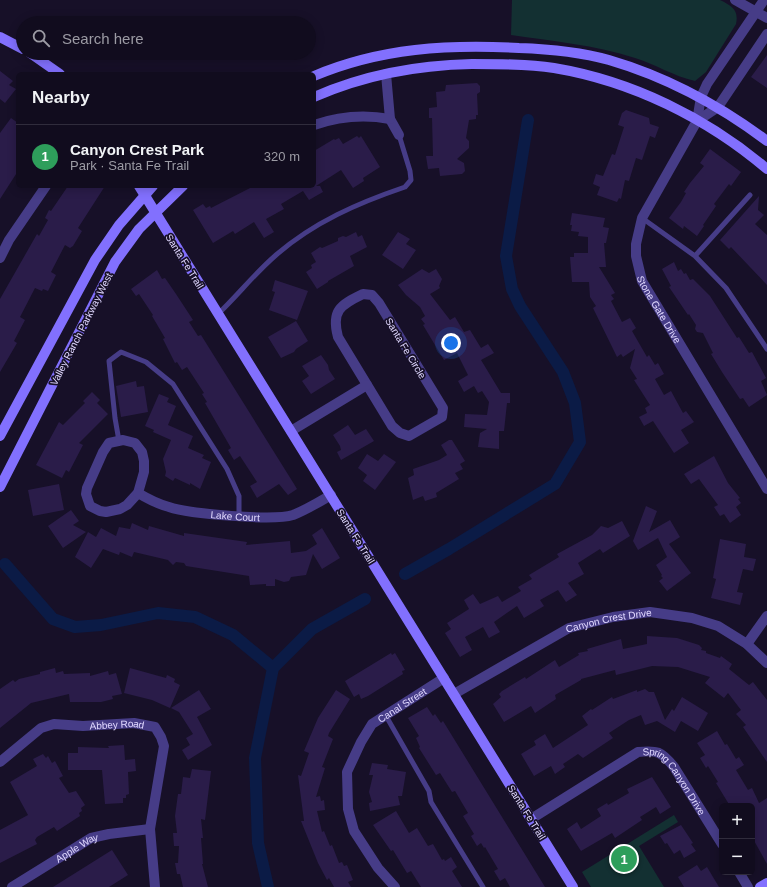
<!DOCTYPE html>
<meta charset="utf-8">
<style>
:root{--surface:#110c1e;--page:#1e1a2b;--text:#f1f3f6;--muted:#9c9ba4;--line:#302c3c;--accent:#7c3aed}
body{margin:0;font-family:Arial,sans-serif;background:var(--page);color:var(--text)}
.controls{position:absolute;right:12px;bottom:12px;display:grid;overflow:hidden;border-radius:6px;box-shadow:0 2px 10px #0003}
.controls button{width:36px;height:36px;display:grid;place-items:center;padding:0;border:0;border-bottom:1px solid var(--line);background:var(--surface);color:var(--text);font:20px sans-serif}
.you{position:absolute;left:451px;top:343px;width:14px;height:14px;margin:-10px;border:3px solid #fff;border-radius:50%;background:#1a73e8;box-shadow:0 0 0 6px #1a73e833}
.badge{display:grid;place-items:center;width:26px;height:26px;border-radius:50%;background:var(--accent);color:#fff;font-size:13px;font-weight:700}
.pin{position:absolute;translate:-50% -50%;border:2px solid #fff;box-shadow:0 1px 4px #0006}
.list{margin:0;padding:0;list-style:none}
h2{display:flex;justify-content:space-between;align-items:center;height:52px;margin:0;padding:0 16px;font-size:17px}
h2 small{font-size:13px;font-weight:400;color:var(--muted)}
.list li{display:grid;grid-template-columns:26px 1fr auto;gap:12px;align-items:center;box-sizing:border-box;height:64px;padding:0 16px;border-top:1px solid var(--line)}
.list b{display:block;font-size:15px;white-space:nowrap}
.list p{margin:0;font-size:13px;white-space:nowrap;color:var(--muted)}
.list em{font-size:13px;font-style:normal;color:var(--muted)}
.icon{flex:none;width:22px;height:22px;fill:none;stroke:currentColor;stroke-width:2;stroke-linecap:round;stroke-linejoin:round}
.map{position:relative;flex:none;width:767px;height:887px;overflow:hidden}
.search{position:absolute;background:var(--surface);box-shadow:0 2px 10px #0003;left:16px;top:16px;width:300px;height:44px;display:flex;align-items:center;gap:10px;box-sizing:border-box;padding:0 14px;border-radius:22px;color:var(--muted);font-size:15px}
.panel{position:absolute;background:var(--surface);box-shadow:0 2px 10px #0003;left:16px;top:72px;width:300px;height:116px;border-radius:6px}
.map>svg:first-child{display:block}
</style>
<div class="map">
<svg width="767" height="887" viewBox="0 0 767 887">
<rect width="100%" height="100%" fill="#171028"/>
<path fill="#133032" d="M512 0H720C732 6 739 10 736 24L706 72 695 81C673 76 655 64 635 58 595 45 552 41 511 35Z
M674 815 678 822 639 846 664 887H591L582 872Z"/>
<g fill="none" stroke-linecap="round" stroke-linejoin="round">
<path stroke="#0b1b46" stroke-width="12" d="M5 564 53 619 75 627 101 625 158 613 195 617 233 635 273 668
M405 574 449 549 555 484 580 442 575 403 563 372 520 306 512 289 506 256 528 120
M268 887 258 843 255 758 273 668 312 629 365 599"/>
</g>
<path fill="#2a1c49" d="M767 55V88L751 77Z
M0 71 13 81 9 85 16 89 5 103 0 99Z
M477 83 480 86V92L477 94 478 115H476V119L469 120 466 138 469 141V148L457 159 464 163 465 171 462 174 440 176 439 168 428 169 426 156H433L432 118H429V108L437 107 436 92 445 91 446 85Z
M626 110 649 118 650 124 659 127 655 138 650 136 642 160 636 158 629 181 625 180 621 199 619 198 617 202 597 195 600 187 593 184 596 174 603 176 612 154 615 155 624 127 618 125 622 113Z
M11 118 18 123V171L0 199V133Z
M357 136 359 138 361 136 380 167 363 178 364 181 353 188 341 170 316 186H320L323 192 309 200 303 191 281 204 284 209 266 219 274 232 264 238 254 222 235 234 233 231 213 243 193 210 203 204 206 208 210 206 211 208 254 186H314V151L334 139 335 140 339 138 343 144Z
M710 149 741 172 731 186 729 184 714 204 716 206 703 225 704 226 697 236 684 226 683 229 669 218 681 202 686 193 684 192 690 183 704 166 700 163Z
M68 186H105L78 228 82 231 73 246 70 248 65 245 51 272 56 275 48 291 43 289 42 291 35 288 20 317 25 320 14 341 17 343 0 372V299L37 234 39 236 48 220 45 218 49 210 51 211Z
M759 196 758 210 764 215 755 224 767 235V285L731 247 729 249 720 240Z
M572 213 605 218 603 227 609 228 606 243H604L606 267H599L615 293 611 295 614 299 611 301 622 322 630 318 636 328 632 331 647 357 649 355 655 365 658 363 664 374 655 379 664 395 671 391 683 413 686 411 694 422 681 430 689 443 674 453 653 421 644 426 639 417 647 413 645 408 650 405 634 380 637 379 630 368 635 349 623 357 621 354 617 357 593 308 596 306 590 297 589 282H572L570 257H574V253H588V237L578 236 579 232 571 231 572 225H570Z
M356 232 358 237 362 235 367 247 350 256 354 266 328 281V282L317 289 306 272 312 268 311 265 316 262 311 253 320 247 322 248 338 241V238L343 236 346 237Z
M398 232 410 239 406 244 416 250 403 269 382 255Z
M674 262 678 271 681 269 684 274 686 273 690 280 693 279 710 296 737 338 739 337 749 353 752 352 766 378 761 381 767 395 749 407 743 398 740 399 722 372 711 354 713 353 703 333 697 332 695 329 696 325 689 314 688 315 669 287 671 286 662 269Z
M422 269 429 273 436 269 442 279 439 286 440 288 430 294 450 320 455 317 464 332 470 330 481 348 488 344 494 353 481 360 501 393H510V403H507L504 431H499V449L478 447 480 433 487 429 464 427 465 414 487 415 489 402 482 391 478 393 474 386 464 392 458 381 468 375 457 353 444 360 423 325 425 324 421 319 425 316 420 307 406 295 398 285Z
M157 270 162 279 165 278 176 294 193 320 189 322 198 336 201 335 294 484 297 489 288 495 279 484 257 498 250 486 257 482 240 456 234 460 228 450 231 448 205 403 207 402 202 394 204 393 187 367 182 370 177 362 175 363 163 339 165 338 152 316 153 315 139 294 136 296 131 289Z
M275 280 308 291 297 320 269 310 275 292 272 291Z
M296 321 308 341 296 349 294 352 281 358 268 337Z
M321 355 328 365 329 370 335 379 311 394 302 381 309 376 302 366Z
M136 381 137 387 144 386 148 412 121 417 116 386Z
M92 392 100 400 97 403 108 414 79 443 83 445 69 472 66 470 62 478 36 465 59 422 63 425 85 403 83 401Z
M159 394 169 398 167 402 176 406 168 425 193 436 188 448 204 455 202 458 211 462 200 489 190 483V485L175 478 173 481 165 476 166 472 163 459 171 440 153 432 154 430 145 426Z
M348 425 355 435 366 429 374 441 341 460 337 452 341 450 340 446 333 435Z
M449 440H452L465 461 460 464 463 469 455 473 459 479 436 493 437 497 425 501 423 496 413 500 408 478 414 475 413 469 439 460 447 455 441 445Z
M367 454 378 461 384 454 396 462 375 490 363 481 367 475 358 468Z
M714 456 728 483 740 498 738 499 741 503 736 507 741 515 730 523 724 514 720 516 714 507 718 505 699 479 691 484 684 474Z
M59 484 64 510 33 516 28 490Z
M646 506 657 511 649 532 670 520 680 537 669 544 691 573 667 591 659 581 663 578 661 576 662 575 656 565 667 557 658 538 638 550 633 541Z
M71 510 79 521 73 525 86 532 63 548 48 526Z
M622 521 630 536 603 553 600 549 578 563 584 574 568 583 577 595 566 602 558 590 540 600 544 606 524 618 517 606 494 622 500 632 489 638 483 627 465 637 472 650 460 657 445 633 451 629 447 623 469 609 464 600 473 594 480 604 498 596 502 602 521 591 518 587 532 579 529 575 559 557 557 554 592 535 601 526 608 528Z
M132 523 148 530 149 526 184 536V533L247 542 246 545 290 541 291 553 306 551 317 544 312 535 322 528 340 558 322 569 313 554 306 575 291 577 289 581 284 582 275 579V586H266V584L250 585 249 576 186 566 184 563 176 562 173 565 168 560 134 552 132 557 120 552 119 555 103 549 91 568 75 557 88 532 96 537 101 528 116 536 119 527 130 529Z
M720 539 746 544 744 557 756 559 753 571 743 569 737 592 743 593 740 605 711 598 716 579 713 578Z
M647 636 677 638 699 645 702 648 701 650 706 651V653L720 658 721 656 732 664 729 669 749 685 753 682 767 700V762L743 727 746 725 736 714 741 710 728 693 724 698 705 683 710 677 678 667 652 666 616 675 615 670 581 679V680L555 695 556 699 535 713 531 706 504 722 493 704 501 697 499 694 502 691 525 677 526 679 555 660 559 667 579 655 578 653 588 651 587 649 621 639 623 649 647 644Z
M391 653 392 655 395 653 405 670 402 671 403 674 368 696 361 699 359 694 354 697 345 681Z
M55 668 56 673 63 671 64 674 90 673V676L108 671 109 675 116 673 122 694 112 696 113 699 101 702H70L69 694 31 703 0 728V689L13 680 15 682 19 679 40 674V672Z
M130 668 166 678 167 675 175 679 174 682 180 685 170 708 152 700 124 693Z
M645 689 649 692H654L665 720 672 709 674 711 682 697 708 713 698 731 681 721 675 732 657 721 645 725 641 715 629 720 609 733 613 738 583 758 578 754 563 764 565 767 555 774 551 766 534 776 521 754 536 745 534 741 545 734 553 748 588 725 582 716 591 709 592 710 612 697 613 699 637 690V692Z
M199 690 211 709 197 717 212 745 188 760 182 750 190 745 186 738 193 734 179 712 171 708Z
M336 690 350 699 329 733 328 736 333 739 322 767 325 768 316 797 320 796 321 801 324 800 325 810 317 811 322 832 324 831 330 846 332 845 339 863 342 862 344 866 347 865 353 880 348 882 351 887H334L329 878 327 880 318 863 301 821H304L298 775 301 776 309 753 304 751 318 718Z
M427 707 433 716 435 714 441 723 443 721 545 887H510L505 878 500 881 494 871 498 869 485 847 484 848 481 843 477 846 471 836 474 834 463 816 468 813 455 791 452 792 440 773 436 775 419 748 420 747 416 738 419 736 408 718Z
M717 731 725 745 727 744 736 759 739 757 744 765 736 770 748 790 752 788 759 803 767 798V864L752 837V806H730L716 783 718 782 708 766 706 768 700 758 705 755 697 743Z
M124 745 125 760 135 759 136 771 128 772 129 794 126 795V798H123V803L105 804 102 770H68V753H78V747L109 748 108 746Z
M43 754 46 758 48 756 52 763 55 761 63 776 59 778 69 793 76 791 85 805 81 808 82 811 79 813 80 816 57 831 54 827 37 837 35 840 37 844 0 863V830L28 815 10 782 37 766 33 759Z
M372 763 388 765 387 769 406 772 402 796H398L400 805 370 811 369 803 372 802 369 792 373 775H369Z
M192 769 211 771 205 820 201 819 203 838H201L203 864H202L208 887H183L180 874H177L175 863H178L179 846H174L173 833H177L175 816 178 794H181L183 777 190 778Z
M652 777 671 807 660 814 656 807 640 817 642 820 615 838 612 833 581 851 567 829 577 822 581 829 601 816 597 809 607 803 608 805 629 793 627 789Z
M396 811 409 833 417 828 428 846 433 844 442 860 444 859 445 861 451 857 457 867 452 871 462 887H421L411 871 407 873 393 850 391 851 373 825Z
M681 825 693 843 691 844 696 851 684 858 680 850 674 854 667 843 665 844 660 836Z
M112 850 128 875 109 887H53Z
M697 865 701 871 707 867 719 887H684L678 877Z"/>
<g fill="none" stroke-linecap="round" stroke-linejoin="round">
<path stroke="#463c87" stroke-width="5" d="M642 218 695 256 726 288 767 349
M695 256 750 195
M218 314C238 295 255 273 276 255 314 222 358 203 405 187L411 180 410 171 399 135
M119 441 115 418 109 361 121 352 146 362 173 384 227 469 239 496V515
M386 716 429 791 431 802 483 887"/>
<g stroke="#463c87" stroke-width="10">
<path d="M735 0 767 18"/>
<path id="s1" d="M764 0 707 84 701 97 697 121 642 218 636 244V256L642 281 767 489"/>
<path d="M386 74 390 119 399 135"/>
<path d="M697 121 718 107 767 34"/>
<path d="M314 125C340 116 363 114 390 119"/>
<path d="M0 258 9 240 46 186"/>
<path d="M363 294 372 295 379 303 443 408 442 417 409 436 400 433 392 426 338 337C331 311 340 305 363 294Z"/>
<path d="M291 431 367 385"/>
<path d="M123 440 135 443 142 452 144 461V472L138 493 127 505 120 509 106 512 100 511 90 506 86 494 87 488 103 452 109 443Z"/>
<path id="s2" d="M138 493C148 499 158 504 169 507 190 514 273 521 293 515 306 510 319 502 331 495"/>
<path d="M747 644 767 616"/>
<path id="s3" d="M454 694 569 628 613 617 650 612 692 618 718 626 747 644 767 663"/>
<path id="s4" d="M0 762 41 728 54 724 83 726 134 723 155 727 161 737 164 746 150 829 155 887"/>
<path id="s5" d="M531 819 638 752C657 750 661 751 674 767L722 844"/>
<path d="M739 872 748 887"/>
<path id="s6" d="M12 887 91 838 109 834 150 829"/>
<path id="s7" d="M395 887 378 868 354 831 348 809 347 772 361 742 372 724 444 678"/>
</g>
<path stroke="#8270fe" stroke-width="10" d="M0 37 23 49
M30 53 60 74
M314 76C380 48 449 44 519 48 549 49 580 52 609 60 667 77 719 105 767 141
M314 97C364 75 418 65 472 64 500 64 527 64 554 68 632 81 707 118 767 169
M139 186 573 887
M0 436 95 260 119 225 153 186
M0 487 115 262 139 229 183 186
M760 887 767 883"/>
</g>
<g text-anchor="middle" stroke-width="3.5" stroke-linejoin="round" paint-order="stroke">
<g font-size="10" fill="#e0d8ff" stroke="#171028">
<text transform="translate(185 261) rotate(58)" y="4">Santa Fe Trail</text>
<text dy="4" stroke="none"><textPath href="#s1" startOffset="349">Stone Gate Drive</textPath></text>
<text transform="translate(81 329) rotate(-63)" y="4">Valley Ranch Parkway West</text>
<text transform="translate(406 348) rotate(59)" y="4">Santa Fe Circle</text>
<text dy="4" stroke="none"><textPath href="#s2" startOffset="101">Lake Court</textPath></text>
<text transform="translate(356 536) rotate(58)" y="4">Santa Fe Trail</text>
<text dy="4" stroke="none"><textPath href="#s3" startOffset="173">Canyon Crest Drive</textPath></text>
<text dy="4" stroke="none"><textPath href="#s7" startOffset="219">Canal Street</textPath></text>
<text dy="4" stroke="none"><textPath href="#s4" startOffset="130">Abbey Road</textPath></text>
<text dy="4" stroke="none"><textPath href="#s5" startOffset="177">Spring Canyon Drive</textPath></text>
<text transform="translate(527 812) rotate(58)" y="4">Santa Fe Trail</text>
<text dy="4" stroke="none"><textPath href="#s6" startOffset="76">Apple Way</textPath></text>
</g>
</g>
</svg>
<div class="controls">
<button>+</button>
<button>−</button>
</div>
<div class="you"></div>
<div class="pin badge" style="left:624px;top:859px;background:#2e9e5b">1</div>
<div class="search"><svg class="icon" aria-label="search" viewBox="0 0 24 24"><circle cx="10" cy="10" r="6"/><path d="M15 15l6 6"/></svg>Search here</div>
<section class="panel">
<h2>Nearby<small></small></h2>
<ul class="list">
<li><span class="badge" style="background:#2e9e5b">1</span><div><b>Canyon Crest Park</b><p>Park · Santa Fe Trail</p></div><em>320 m</em></li>
</ul>
</section>
</div>
